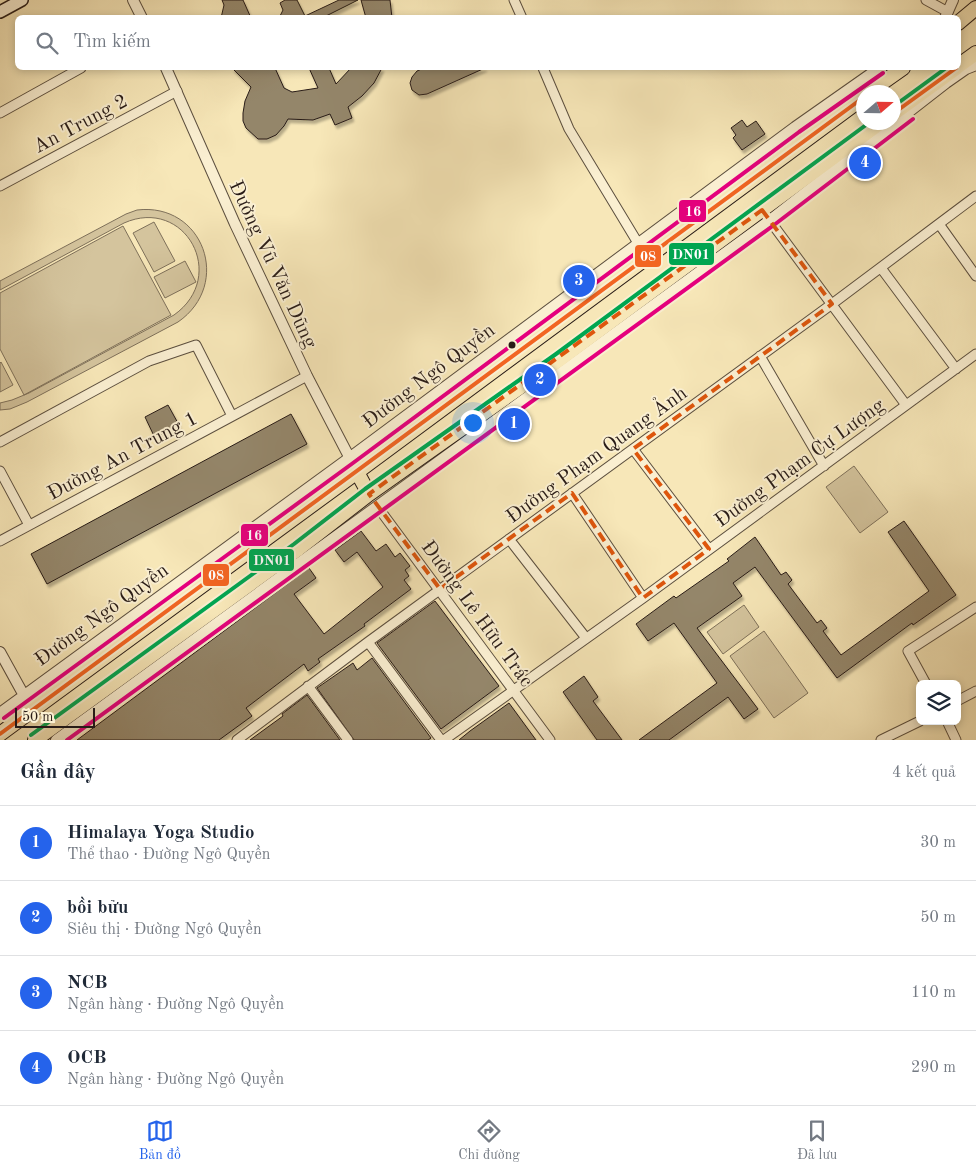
<!DOCTYPE html>
<html lang="vi">
<meta charset="utf-8">
<style>
:root{--surface:#fff;--page:#f2f2f3;--text:#1f2937;--muted:#747a83;--line:#e0e1e3;--accent:#2563eb}
body{margin:0;font-family:"Old Standard TT",serif;background:var(--page);color:var(--text)}
.controls{position:absolute;right:15px;bottom:15px;display:grid;overflow:hidden;border-radius:8px;box-shadow:0 2px 8px #0003}
.controls button{width:45px;height:45px;display:grid;place-items:center;padding:0;border:0;border-bottom:1px solid var(--line);background:var(--surface);color:var(--text);font:25px sans-serif}
.compass{position:absolute;left:856px;top:85px;width:45px;height:45px;border-radius:50%;background:var(--surface);box-shadow:0 2px 8px #0003;rotate:70deg}
.scale{position:absolute;left:15px;bottom:12px;width:80px;box-sizing:border-box;padding-left:5px;border:2px solid #291c17;border-top:0;font-size:14px;line-height:18px;white-space:nowrap;color:#291c17;-webkit-text-stroke:4px #faefd1;paint-order:stroke}
.you{position:absolute;left:472px;top:422px;width:18px;height:18px;margin:-12px;border:4px solid #fff;border-radius:50%;background:#1a73e8;box-shadow:0 0 0 8px #1a73e833}
.badge{display:grid;place-items:center;width:32px;height:32px;border-radius:50%;background:var(--accent);color:#fff;font-size:16px;font-weight:700}
.pin{position:absolute;translate:-50% -50%;border:2px solid #fff;box-shadow:0 1px 5px #0006}
.list{margin:0;padding:0;list-style:none}
h2{display:flex;justify-content:space-between;align-items:center;height:65px;margin:0;padding:0 20px;font-size:21px}
h2 small{font-size:16px;font-weight:400;color:var(--muted)}
.list li{display:grid;grid-template-columns:32px 1fr auto;gap:15px;align-items:center;box-sizing:border-box;height:75px;padding:0 20px;border-top:1px solid var(--line)}
.list b{display:block;font-size:19px;white-space:nowrap}
.list p{margin:0;font-size:16px;white-space:nowrap;color:var(--muted)}
.list em{font-size:16px;font-style:normal;color:var(--muted)}
.icon{flex:none;width:28px;height:28px;fill:none;stroke:currentColor;stroke-width:2;stroke-linecap:round;stroke-linejoin:round}
.map{position:relative;flex:none;width:976px;height:740px;overflow:hidden}
.search{position:absolute;background:var(--surface);box-shadow:0 2px 8px #0003;left:15px;right:15px;top:15px;height:55px;display:flex;align-items:center;gap:12px;box-sizing:border-box;padding:0 18px;border-radius:8px;color:var(--muted);font-size:19px}
.sheet{height:365px;background:var(--surface)}
nav{display:flex;justify-content:space-around;align-items:center;box-sizing:border-box;height:70px;border-top:1px solid var(--line);background:var(--surface);font-size:14px;color:var(--muted)}
nav a{display:grid;justify-items:center;gap:2px}
nav .on{color:var(--accent)}
.map>svg:first-child{display:block}
</style>
<div class="map">
<svg width="976" height="740" viewBox="0 0 976 740">
<defs>
<filter id="shadow"><feDropShadow dx="2" dy="3.5" stdDeviation="1" flood-color="#0004"/></filter>
</defs>
<rect width="100%" height="100%" fill="#f7e7b8"/>
<filter id="stains"><feTurbulence type="fractalNoise" baseFrequency=".004" numOctaves="4"/><feColorMatrix values="0 0 0 0 .2 0 0 0 0 .09 0 0 0 0 .02 0 0 0 .5 -.17"/></filter>
<radialGradient id="worn" r=".72"><stop offset=".6" stop-color="#630" stop-opacity="0"/><stop offset="1" stop-color="#630" stop-opacity=".3"/></radialGradient>
<path fill="#d4c49d" stroke="#7e705a" d="M137 210C203 202 233 284 178 322L27 402 10 409 0 410V403L12 400 29 393 174 315C229 276 185 196 124 223L0 290V281L126 214Z
M154 222 175 261 154 272 133 233Z
M123 226 171 315 24 395 0 349V293Z
M185 261 196 282 165 298 154 277Z
M1 362 13 385 0 392V363Z
M854 466 888 512 860 533 826 487Z
M744 605 759 627 723 654 707 632Z
M764 631 808 693 774 718 730 656Z"/>
<path fill="#94866b" stroke="#291c17" filter="url(#shadow)" d="M222 0H243L251 18H221L224 5Z
M285 0H297L305 16 339 0H358L322 18H279L283 10 280 3Z
M361 0H390L392 18H366Z
M232 68H275L284 88 292 92 318 88 309 68H329L336 84 351 68H382L374 83 362 96 348 107 352 118 335 125 330 114 313 120 288 119 284 126 276 135 267 139H258L246 128 243 121V113L245 101 251 87Z
M424 68H485L427 94 419 95 412 90 410 83 412 77 417 71Z
M742 120 747 127 756 121 765 134 742 150 733 138 736 135 731 128Z
M168 405 179 425 155 438 145 417Z
M291 414 307 444 47 584 31 554Z
M904 521 956 595 913 625 912 623 837 678 755 567 733 583 742 596 697 628 758 709 744 719 728 697 669 740H639L717 683 674 623 648 641 636 624 674 596 676 598 729 561 727 559 755 537 781 575 786 572 792 580 788 584 817 623 821 620 827 628 823 631 841 655 929 591 888 532Z
M361 531 376 551 386 544 395 557 400 553 410 566 405 570 409 576 404 580 411 589 364 624 365 626 318 659 320 662 308 671 304 664 246 708 252 716 219 740H77L309 568 316 578 294 594 324 634 383 587 357 552 344 562 335 550Z
M435 601 499 686 441 729 377 643Z
M372 658 431 738 428 740H354L317 688 353 663 357 670Z
M584 676 598 697 593 701 622 740H597L563 692Z
M307 695 340 740H250L283 716 282 714Z
M509 703 536 740H459L470 731Z"/>
<g fill="none" stroke-linecap="round" stroke-linejoin="round">
<g stroke="#5c4f3f" stroke-width="11">
<path id="minor" d="M514 0 522 18
M926 0 948 12
M543 68 569 129 647 258
M0 113 81 68
M0 186 177 91
M762 210 906 405
M939 224 976 276
M881 268 956 369
M760 356 824 466
M0 442 149 361 196 345 232 416
M633 449 709 549
M0 471 29 525
M572 493 643 598
M377 506 550 740
M509 539 586 638
M0 541 307 376
M368 642 441 740
M926 684 908 651 976 607
M308 686 348 740
M957 701 976 691
M947 721 956 740
M237 740 368 642 832 304 976 196
M444 740 643 598 976 354
M881 740 920 721"/>
</g>
<g stroke="#5c4f3f" stroke-width="12">
<path id="tertiary" d="M133 0 142 18
M945 18 953 0
M166 68 235 224 307 376 357 472
M0 652 32 710
M0 713 349 458 795 127 879 68
M56 740 770 220 946 83 966 69 976 65"/>
</g>
<g stroke="#291c17" stroke-width="14">
<path id="secondary" d="M0 12 22 0"/>
</g>
<g stroke="#291c17" stroke-width="16">
<path id="trunk" d="M958 23 976 8
M958 66 976 53
M869 92 903 68
M894 113 956 68
M357 472 369 494
M0 734 357 472 864 97
M35 740 298 549 369 494 560 359 881 122"/>
</g>
<use href="#minor" stroke="#faefd1" stroke-width="9"/>
<use href="#tertiary" stroke="#faefd1" stroke-width="10"/>
<use href="#secondary" stroke="#faefd1" stroke-width="11"/>
<use href="#trunk" stroke="#f7e7b8" stroke-width="14"/>
<g stroke="#faefd1" stroke-width="8">
<path id="bus-1" d="M894 113 956 68
M0 734 864 97"/>
</g>
<g stroke="#faefd1" stroke-width="8">
<path id="bus-2" d="M4 718 353 463 799 132 883 73
M67 740 774 225 913 119"/>
</g>
<g stroke="#faefd1" stroke-width="8">
<path id="bus-3" d="M894 106 946 68
M31 735 294 544 365 489 556 354 870 122"/>
</g>
<use href="#bus-1" stroke="#f26522" stroke-width="4"/>
<use href="#bus-2" stroke="#e5007d" stroke-width="4"/>
<use href="#bus-3" stroke="#00a651" stroke-width="4"/>
</g>
<path fill="none" stroke="#de560d" stroke-width="4" stroke-dasharray="10 6" stroke-linejoin="round" d="M762 210 832 304 633 449 709 549 643 598 572 493 440 589 369 494Z"/>
<circle fill="#291c17" stroke="#faefd1" stroke-width="2" cx="512" cy="345" r="4.5"/>
<g text-anchor="middle" stroke-width="4" stroke-linejoin="round" paint-order="stroke">
<g font-size="20" fill="#291c17" stroke="#faefd1">
<text transform="translate(80 123) rotate(-28)" y="7">An Trung 2</text>
<text transform="translate(274 264) rotate(65)" y="7">Đường Vũ Văn Dũng</text>
<text transform="translate(428 375) rotate(-37)" y="7">Đường Ngô Quyền</text>
<text transform="translate(596 454) rotate(-36)" y="7">Đường Phạm Quang Ảnh</text>
<text transform="translate(122 455) rotate(-28)" y="7">Đường An Trung 1</text>
<text transform="translate(799 462) rotate(-36)" y="7">Đường Phạm Cự Lượng</text>
<text transform="translate(478 613) rotate(54)" y="7">Đường Lê Hữu Trác</text>
<text transform="translate(101 614) rotate(-36)" y="7">Đường Ngô Quyền</text>
</g>
</g>
<g stroke="#faefd1" stroke-width="2">
<rect x="678" y="199" width="29" height="24" rx="5" fill="#e5007d"/>
<rect x="668" y="242" width="47" height="24" rx="5" fill="#00a651"/>
<rect x="634" y="244" width="28" height="24" rx="5" fill="#f26522"/>
<rect x="240" y="523" width="29" height="24" rx="5" fill="#e5007d"/>
<rect x="248" y="548" width="47" height="24" rx="5" fill="#00a651"/>
<rect x="202" y="563" width="28" height="24" rx="5" fill="#f26522"/>
</g>
<g font-size="14" text-anchor="middle" font-weight="bold" fill="#fff">
<text x="693" y="216">16</text>
<text x="691" y="259">DN01</text>
<text x="648" y="261">08</text>
<text x="254" y="540">16</text>
<text x="272" y="565">DN01</text>
<text x="216" y="580">08</text>
</g>
<rect width="100%" height="100%" filter="url(#stains)"/>
<rect width="100%" height="100%" fill="url(#worn)"/>
</svg>
<div class="controls">
<button><svg class="icon" aria-label="layers" viewBox="0 0 24 24"><path d="M12 4l9 5-9 5-9-5zM3 14l9 5 9-5"/></svg></button>
</div>
<svg class="compass" viewBox="-18 -18 36 36"><path d="M0-13l5 13h-10z" fill="#e53935"/><path d="M0 13l5-13h-10z" fill="#747a83"/></svg>
<div class="scale">50 m</div>
<div class="you"></div>
<div class="pin badge" style="left:514px;top:424px">1</div>
<div class="pin badge" style="left:540px;top:380px">2</div>
<div class="pin badge" style="left:579px;top:281px">3</div>
<div class="pin badge" style="left:865px;top:163px">4</div>
<div class="search"><svg class="icon" aria-label="search" viewBox="0 0 24 24"><circle cx="10" cy="10" r="6"/><path d="M15 15l6 6"/></svg>Tìm kiếm</div>
</div>
<section class="sheet">
<h2>Gần đây<small>4 kết quả</small></h2>
<ul class="list">
<li><span class="badge">1</span><div><b>Himalaya Yoga Studio</b><p>Thể thao · Đường Ngô Quyền</p></div><em>30 m</em></li>
<li><span class="badge">2</span><div><b>bồi bửu</b><p>Siêu thị · Đường Ngô Quyền</p></div><em>50 m</em></li>
<li><span class="badge">3</span><div><b>NCB</b><p>Ngân hàng · Đường Ngô Quyền</p></div><em>110 m</em></li>
<li><span class="badge">4</span><div><b>OCB</b><p>Ngân hàng · Đường Ngô Quyền</p></div><em>290 m</em></li>
</ul>
</section>
<nav>
<a class="on"><svg class="icon" aria-label="map" viewBox="0 0 24 24"><path d="M3 6l6-2 6 2 6-2v14l-6 2-6-2-6 2zM9 4v14M15 6v14"/></svg>Bản đồ</a>
<a><svg class="icon" aria-label="directions" viewBox="0 0 24 24"><path d="M12 3l9 9-9 9-9-9zM9 14v-3h6M13 9l2 2-2 2"/></svg>Chỉ đường</a>
<a><svg class="icon" aria-label="saved" viewBox="0 0 24 24"><path d="M7 4h10v16l-5-4-5 4z"/></svg>Đã lưu</a>
</nav>
